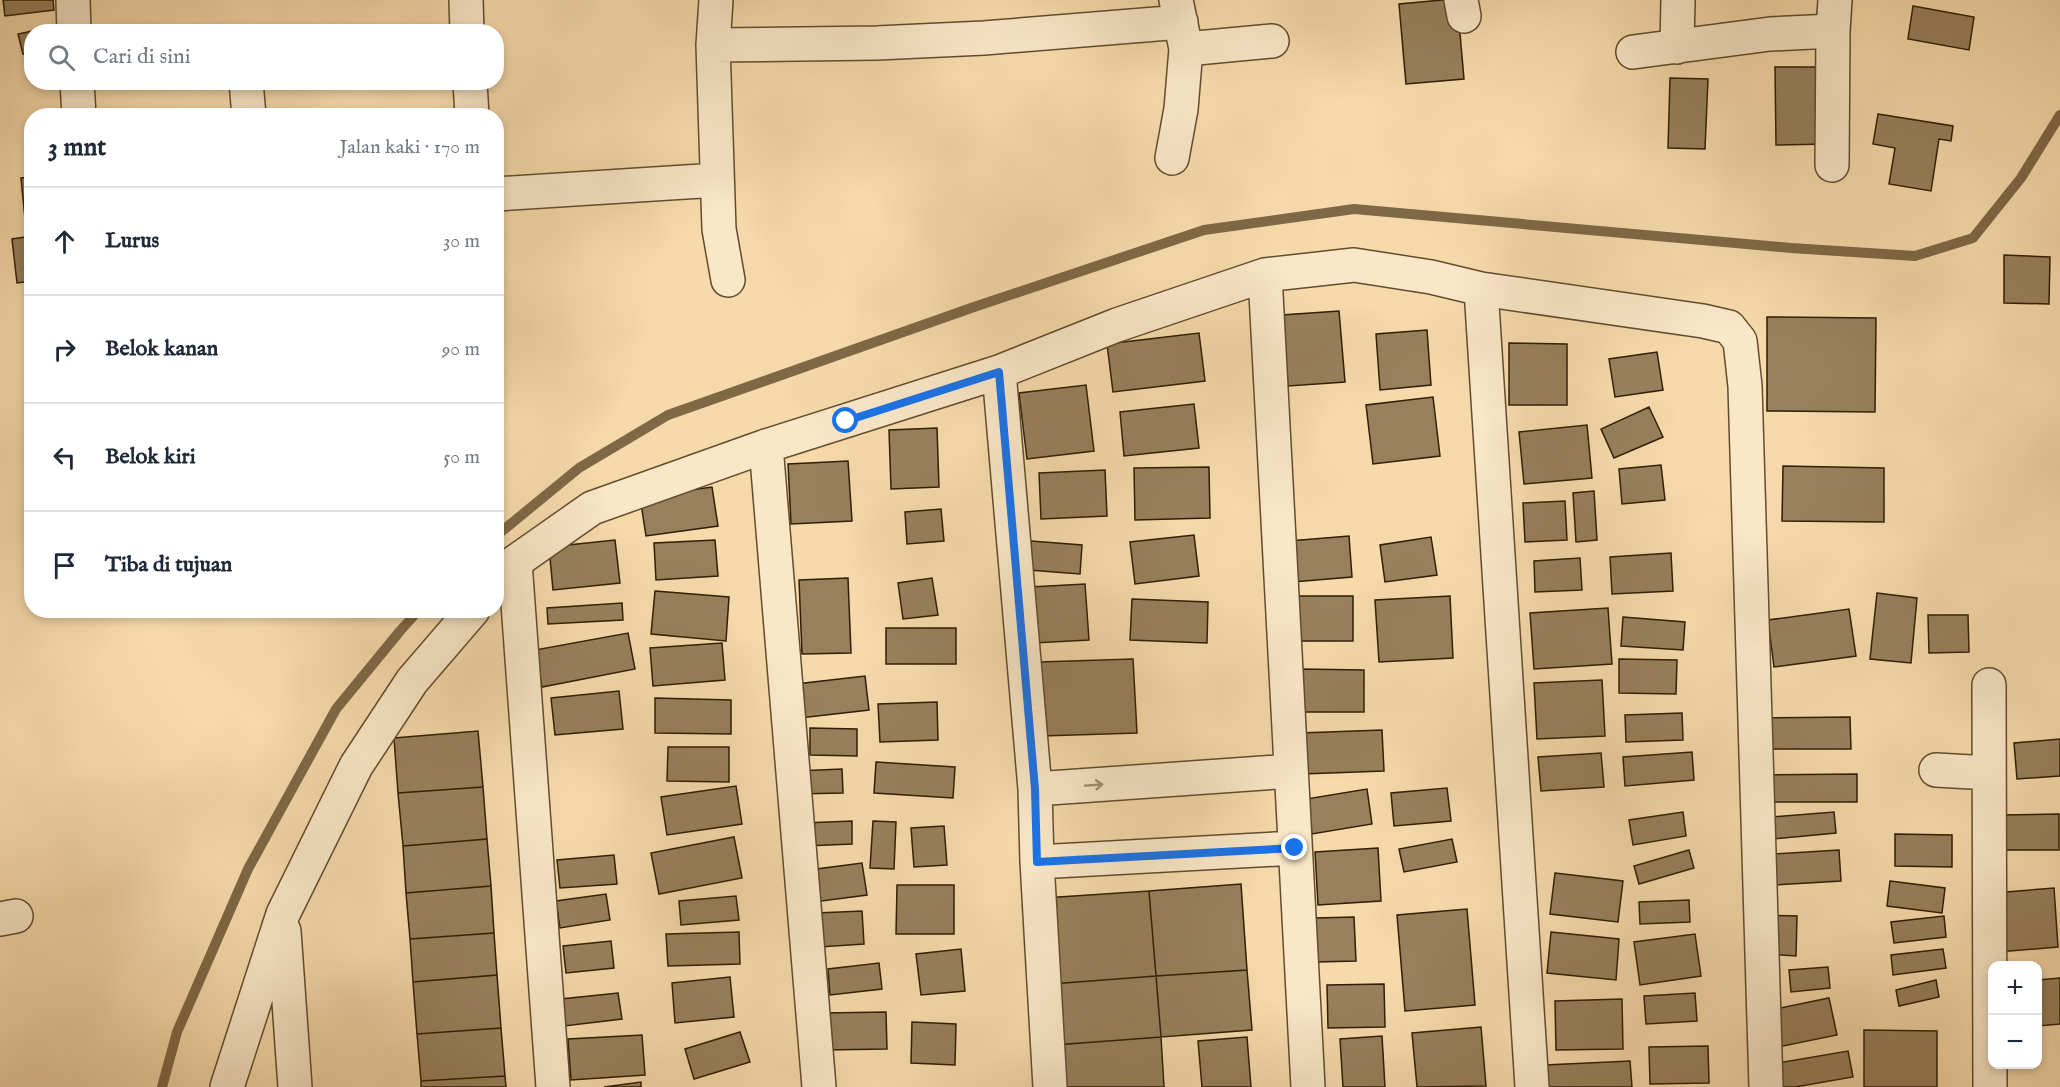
<!DOCTYPE html>
<html lang="id">
<meta charset="utf-8">
<style>
:root{--surface:#fff;--page:#f6f6f7;--text:#1f2937;--muted:#747a83;--line:#e0e1e3}
body{margin:0;font-family:"IM FELL English",serif;background:var(--page);color:var(--text)}
.controls{position:absolute;right:18px;bottom:18px;display:grid;overflow:hidden;border-radius:12px;box-shadow:0 3px 9px #0003}
.controls button{width:54px;height:54px;display:grid;place-items:center;padding:0;border:0;border-bottom:2px solid var(--line);background:var(--surface);color:var(--text);font:30px sans-serif}
.stop{position:absolute;width:18px;height:18px;margin:-14px;border:4px solid #1a73e8;border-radius:50%;background:#fff}
.stop.end{background:#1a73e8;border-color:#fff;box-shadow:0 2px 6px #0008}
.list{margin:0;padding:0;list-style:none}
h2{display:flex;justify-content:space-between;align-items:center;height:78px;margin:0;padding:0 24px;font-size:26px}
h2 small{font-size:20px;font-weight:400;color:var(--muted)}
.list li{display:grid;grid-template-columns:39px 1fr auto;gap:18px;align-items:center;box-sizing:border-box;height:108px;padding:0 24px;border-top:2px solid var(--line)}
.list b{display:block;font-size:22px;white-space:nowrap}
.list em{font-size:20px;font-style:normal;color:var(--muted)}
.icon{flex:none;width:33px;height:33px;fill:none;stroke:currentColor;stroke-width:2;stroke-linecap:round;stroke-linejoin:round}
.map{position:relative;flex:none;width:2060px;height:1087px;overflow:hidden}
.search{position:absolute;background:var(--surface);box-shadow:0 3px 9px #0003;left:24px;top:24px;width:480px;height:66px;display:flex;align-items:center;gap:15px;box-sizing:border-box;padding:0 21px;border-radius:24px;color:var(--muted);font-size:22px}
.panel{position:absolute;background:var(--surface);box-shadow:0 3px 9px #0003;left:24px;top:108px;width:480px;height:510px;border-radius:24px}
.map>svg:first-child{display:block}
</style>
<div class="map">
<svg width="2060" height="1087" viewBox="0 0 2060 1087">
<rect width="100%" height="100%" fill="#f6daab"/>
<filter id="stains"><feTurbulence type="fractalNoise" baseFrequency=".00333" numOctaves="4"/><feColorMatrix values="0 0 0 0 .2 0 0 0 0 .09 0 0 0 0 .02 0 0 0 .5 -.17"/></filter>
<radialGradient id="worn" r=".72"><stop offset=".6" stop-color="#630" stop-opacity="0"/><stop offset="1" stop-color="#630" stop-opacity=".3"/></radialGradient>
<g fill="none" stroke-linecap="round" stroke-linejoin="round">
<path stroke="#7f6846" stroke-width="10" d="M496 536 579 468 668 415 974 307 1204 230 1354 209 1791 248 1915 256 1973 238 2021 178 2060 115
M162 1087 177 1032 248 869 336 709 400 631 419 610"/>
</g>
<path fill="#97805b" stroke="#301e04" stroke-width="1.5" d="M3 0H53L54 10 5 16Z
M1442 0H1457L1464 79 1406 84 1399 4Z
M1913 6 1974 17 1969 50 1908 39Z
M42 29V32H32V52L23 54 18 34Z
M1775 67H1817L1827 144 1776 145Z
M1670 78 1708 79 1705 149 1668 148Z
M1878 114 1953 126 1951 141 1939 139 1931 191 1889 184 1895 148 1873 144Z
M32 177V219H25L21 178Z
M32 236V281L17 283 12 239Z
M2004 255 2050 257 2049 304 2004 303Z
M1339 311 1345 382 1288 386 1282 315Z
M1767 317 1876 318 1875 412 1767 411Z
M1427 330 1431 385 1380 390 1376 334Z
M1199 333 1205 381 1113 392 1107 344Z
M1509 343 1567 344V405H1509Z
M1657 352 1663 390 1615 397 1609 359Z
M1086 385 1094 451 1027 459 1019 393Z
M1433 397 1440 456 1373 464 1366 405Z
M1194 404 1199 448 1124 456 1120 412Z
M1649 407 1663 437 1614 458 1601 429Z
M1587 425 1592 478 1524 484 1519 432Z
M937 428 939 487 891 489 889 430Z
M848 461 852 521 791 524 788 464Z
M1661 465 1665 500 1622 504 1619 469Z
M1783 466 1884 468V522L1782 521Z
M1209 467 1210 518 1135 520 1134 468Z
M1105 470 1107 516 1041 519 1039 473Z
M712 487 718 526 646 536 640 497Z
M1594 491 1597 540 1576 542 1573 493Z
M1565 501 1567 540 1525 542 1523 503Z
M941 509 944 541 907 544 905 512Z
M1194 535 1199 576 1135 584 1130 542Z
M1349 536 1352 577 1293 582 1289 541Z
M1431 537 1437 575 1385 582 1380 545Z
M615 540 620 583 553 590 549 547Z
M715 540 718 576 656 580 654 543Z
M1031 541 1082 545 1080 574 1029 570Z
M1671 553 1673 591 1612 594 1610 557Z
M1580 558 1582 590 1535 592 1534 561Z
M848 578 851 653 802 654 799 580Z
M932 578 938 615 903 619 898 583Z
M1085 584 1089 640 1034 643 1030 587Z
M655 591 729 597 726 641 651 634Z
M1877 593 1917 598 1911 663 1870 659Z
M1293 596H1353V641H1293Z
M1450 596 1453 658 1379 662 1375 600Z
M1132 599 1208 602 1207 643 1130 640Z
M622 603 623 620 548 624 547 608Z
M1608 608 1612 664 1534 669 1530 613Z
M1849 609 1856 656 1774 667 1768 620Z
M1928 615H1968L1969 652 1929 653Z
M1623 617 1685 622 1683 650 1621 646Z
M886 628H956V664H886Z
M628 633 635 669 542 687 535 650Z
M722 643 725 680 653 686 650 648Z
M1133 659 1137 733 1042 736 1039 662Z
M1619 659 1677 660 1676 694 1619 693Z
M1300 669 1364 670V712H1300Z
M865 676 869 710 800 718 796 684Z
M1602 680 1605 736 1537 739 1534 683Z
M619 691 623 729 555 735 551 698Z
M655 698 731 700V734L655 733Z
M937 702 938 740 880 742 878 704Z
M1682 713 1683 740 1626 742 1625 715Z
M1850 717 1851 749H1760L1759 718Z
M810 728 857 729V756L810 755Z
M1382 730 1384 771 1302 774 1300 733Z
M478 731 483 787 398 793 394 738Z
M2060 739V776L2017 779 2014 743Z
M668 747H729V782L667 781Z
M1692 752 1694 780 1625 786 1623 757Z
M1601 753 1604 787 1541 791 1538 757Z
M876 762 955 767 953 798 874 793Z
M842 769 843 793 796 794V771Z
M1857 774V802H1762V775Z
M736 786 742 824 667 835 661 797Z
M483 787 487 839 403 846 398 793Z
M1447 788 1451 821 1394 826 1391 793Z
M1367 789 1372 824 1312 834 1306 799Z
M1683 812 1686 836 1633 845 1629 820Z
M1834 812 1836 833 1773 839 1772 817Z
M2059 814V850H1999V815Z
M852 821V844L805 846 804 823Z
M873 821 896 822 894 869 870 868Z
M944 826 947 865 914 867 911 828Z
M1895 834 1952 835V867L1895 866Z
M734 837 742 878 659 894 651 853Z
M487 839 491 886 406 893 403 846Z
M1452 839 1457 862 1404 872 1399 849Z
M1378 848 1381 901 1318 905 1315 852Z
M1689 850 1694 868 1639 884 1634 866Z
M1839 850 1841 881 1775 885 1773 854Z
M614 855 617 884 560 888 557 860Z
M862 863 867 895 814 902 809 870Z
M1555 873 1623 881 1618 922 1550 914Z
M1890 881 1945 888 1942 913 1887 906Z
M1241 884 1247 970 1156 976 1149 891Z
M897 885H954V934H896Z
M491 886 494 933 410 939 406 893Z
M2054 888 2058 947 1998 952 1994 893Z
M1149 891 1156 976 1051 984 1044 898Z
M606 894 610 920 560 928 556 901Z
M736 896 739 920 681 925 679 901Z
M1689 900 1690 922 1640 924 1639 902Z
M1467 909 1475 1005 1405 1011 1397 915Z
M862 911 864 944 819 947 817 913Z
M1766 915 1797 916 1796 956 1765 954Z
M1944 916 1946 937 1894 943 1891 922Z
M1354 917 1356 961 1316 962 1315 918Z
M739 932 740 964 668 966 666 934Z
M1551 932 1619 939 1616 980 1547 973Z
M494 933 497 975 413 982 410 939Z
M1695 934 1701 976 1640 985 1634 942Z
M611 941 614 968 566 973 563 946Z
M961 949 965 991 921 995 916 954Z
M1943 949 1946 968 1893 975 1891 955Z
M879 963 882 989 830 995 828 969Z
M1828 967 1830 988 1791 992 1789 970Z
M1247 970 1252 1030 1161 1037 1156 976Z
M497 975 501 1028 417 1034 413 982Z
M1156 976 1161 1037 1055 1045 1051 984Z
M730 977 734 1017 675 1023 672 983Z
M2060 978V1024L2038 1026V980Z
M1936 980 1939 997 1899 1006 1896 990Z
M1384 984 1385 1027 1328 1028 1327 985Z
M618 993 622 1019 564 1026 561 999Z
M1695 993 1697 1021 1646 1024 1644 996Z
M1829 998 1837 1035 1778 1047 1771 1010Z
M1622 999 1623 1049 1556 1050 1555 1001Z
M886 1012 887 1049 824 1050 823 1013Z
M912 1022 956 1024 955 1065 911 1063Z
M1481 1027 1486 1086 1417 1087 1412 1033Z
M501 1028 505 1076 421 1081 417 1034Z
M1864 1030 1937 1031V1087H1864Z
M740 1032 750 1062 694 1079 685 1049Z
M642 1035 645 1075 571 1080 568 1039Z
M1382 1036 1385 1087H1343L1340 1039Z
M1161 1037 1164 1087H1059L1055 1045Z
M1247 1037 1251 1087H1202L1198 1041Z
M1708 1046 1709 1083 1650 1084 1649 1047Z
M1848 1051 1853 1077 1795 1087H1782L1778 1063Z
M1630 1061 1632 1087H1546L1545 1065Z
M505 1076 506 1087H421V1081Z
M641 1082V1087H604Z"/>
<g fill="none" stroke-linecap="round" stroke-linejoin="round">
<g stroke="#624d2e" stroke-width="36">
<path id="minor" d="M73 0 74 32
M466 0 467 32
M716 0 713 45 719 229 728 280
M1461 0 1464 16
M713 45 877 43 984 38 1181 22
M1677 47 1678 0
M1186 49 1272 41
M1633 52 1770 34 1833 31
M77 82 79 116
M246 82 249 116
M470 82 472 116
M1172 158 1181 109 1186 49 1176 0
M1832 165 1833 31 1835 0
M496 194 717 180
M1265 275 1308 1087
M1481 289 1532 1087
M999 372 1035 789 1037 862 1050 1087
M766 446 819 1087
M515 562 553 1087
M496 584 515 562 592 508 766 446 999 372 1117 325 1265 275 1354 265 1431 277 1481 289 1703 321 1729 327 1740 341 1745 386 1766 1087
M1989 685 1990 1087
M1936 770 1989 773
M1035 789 1291 771
M1037 862 1295 848
M0 919 16 916
M284 931 295 1087
M227 1087 283 914 356 766 412 681 473 610"/>
</g>
<use href="#minor" stroke="#f9e7c8" stroke-width="33"/>
</g>
<defs><path id="oneway-shaft" d="M-6 0H5M1.5-3L5.5 0L1.5 3" fill="none" stroke-width="1.6" stroke-linecap="round" stroke-linejoin="round" transform="scale(1.5)"/></defs>
<use stroke="#9f8d70" href="#oneway-shaft" transform="translate(1094 785) rotate(-4)"/>
<g fill="none" stroke-linecap="round" stroke-linejoin="round">
<path stroke="#1a73e8" stroke-width="8" d="M846 421 999 372 1035 789 1037 862 1295 848"/>
</g>
<rect width="100%" height="100%" filter="url(#stains)"/>
<rect width="100%" height="100%" fill="url(#worn)"/>
</svg>
<div class="controls">
<button>+</button>
<button>−</button>
</div>
<div class="stop" style="left:846px;top:421px"></div>
<div class="stop end" style="left:1295px;top:848px"></div>
<div class="search"><svg class="icon" aria-label="search" viewBox="0 0 24 24"><circle cx="10" cy="10" r="6"/><path d="M15 15l6 6"/></svg>Cari di sini</div>
<section class="panel">
<h2>3 mnt<small>Jalan kaki · 170 m</small></h2>
<ul class="list">
<li><svg class="icon" aria-label="ahead" viewBox="0 0 24 24"><path d="M12 20V5M6 11l6-6 6 6"/></svg><div><b>Lurus</b></div><em>30 m</em></li>
<li><svg class="icon" aria-label="right" viewBox="0 0 24 24"><path d="M7 20v-9h11M14 6l5 5-5 5"/></svg><div><b>Belok kanan</b></div><em>90 m</em></li>
<li><svg class="icon" aria-label="left" viewBox="0 0 24 24"><path d="M17 20v-9H6M10 6l-5 5 5 5"/></svg><div><b>Belok kiri</b></div><em>50 m</em></li>
<li><svg class="icon" aria-label="arrive" viewBox="0 0 24 24"><path d="M6 21V4h12l-3 4 3 4H6"/></svg><div><b>Tiba di tujuan</b></div></li>
</ul>
</section>
</div>
